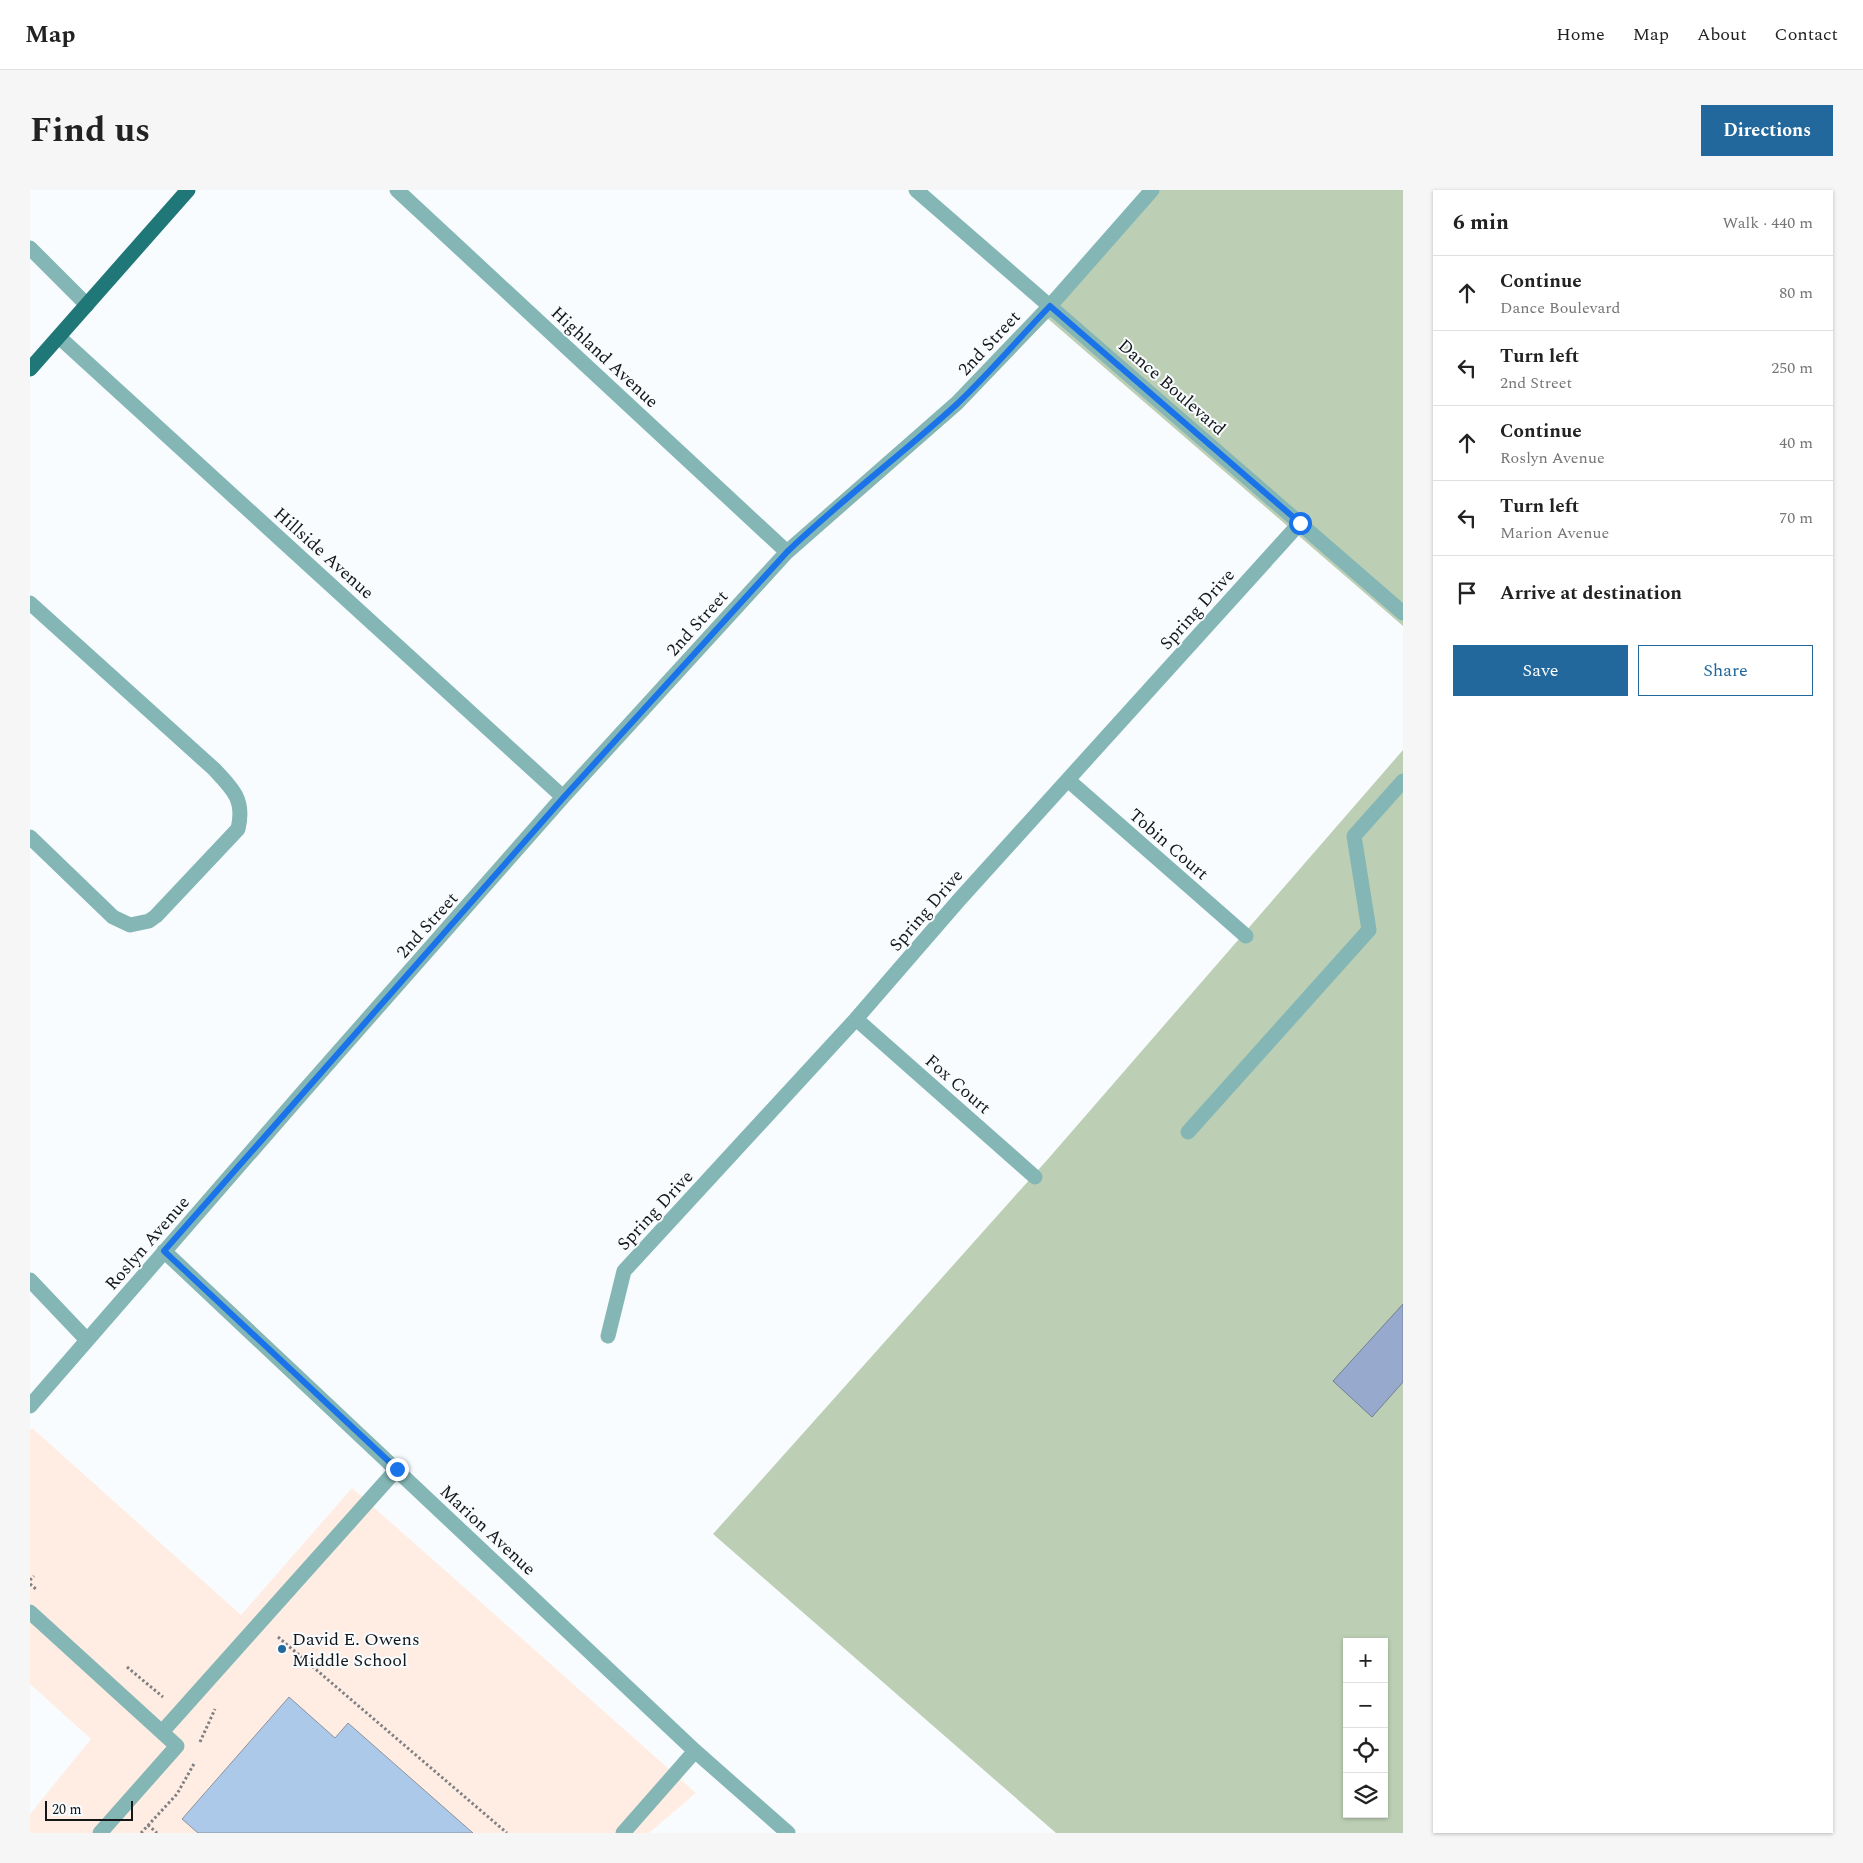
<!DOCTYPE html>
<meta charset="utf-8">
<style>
:root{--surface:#fff;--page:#f6f6f6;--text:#222;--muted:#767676;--line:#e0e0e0;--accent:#23689d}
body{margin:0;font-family:Spectral,serif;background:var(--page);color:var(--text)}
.controls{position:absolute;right:15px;bottom:15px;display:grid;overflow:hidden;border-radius:0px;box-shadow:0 1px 4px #0004}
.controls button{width:45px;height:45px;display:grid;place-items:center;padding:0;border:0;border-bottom:1px solid var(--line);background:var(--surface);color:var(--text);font:25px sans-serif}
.scale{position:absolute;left:15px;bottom:12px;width:88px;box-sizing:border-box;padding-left:5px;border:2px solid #141618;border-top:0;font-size:14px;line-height:18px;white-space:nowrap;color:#141618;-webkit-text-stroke:4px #f9fcff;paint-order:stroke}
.stop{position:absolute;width:15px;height:15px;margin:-11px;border:4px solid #1a73e8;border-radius:50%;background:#fff}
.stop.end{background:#1a73e8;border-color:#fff;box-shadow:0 1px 5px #0008}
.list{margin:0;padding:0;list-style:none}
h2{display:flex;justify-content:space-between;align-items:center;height:65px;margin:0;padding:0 20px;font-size:21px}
h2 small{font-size:16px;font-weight:400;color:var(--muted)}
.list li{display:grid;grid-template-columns:32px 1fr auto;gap:15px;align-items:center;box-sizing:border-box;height:75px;padding:0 20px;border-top:1px solid var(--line)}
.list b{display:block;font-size:19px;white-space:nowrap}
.list p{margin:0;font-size:16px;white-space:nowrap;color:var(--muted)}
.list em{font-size:16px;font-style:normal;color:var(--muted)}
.actions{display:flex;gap:10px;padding:15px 20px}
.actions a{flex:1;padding:11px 0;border:1px solid var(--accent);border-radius:0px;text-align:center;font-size:18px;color:var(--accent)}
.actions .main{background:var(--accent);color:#fff}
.icon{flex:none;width:28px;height:28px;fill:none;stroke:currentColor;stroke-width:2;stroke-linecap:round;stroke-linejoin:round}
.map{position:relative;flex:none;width:1373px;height:1643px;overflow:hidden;border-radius:0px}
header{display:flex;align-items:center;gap:30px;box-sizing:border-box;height:70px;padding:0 25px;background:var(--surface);border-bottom:1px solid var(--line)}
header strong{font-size:24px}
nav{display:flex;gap:28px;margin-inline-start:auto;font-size:18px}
.intro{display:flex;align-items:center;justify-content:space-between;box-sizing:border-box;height:120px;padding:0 30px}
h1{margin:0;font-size:35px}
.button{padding:12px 22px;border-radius:0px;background:var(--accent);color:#fff;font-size:18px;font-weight:700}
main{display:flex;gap:30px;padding:0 30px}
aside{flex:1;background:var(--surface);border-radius:0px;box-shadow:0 1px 4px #0004}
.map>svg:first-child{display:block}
</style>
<header>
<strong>Map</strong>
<nav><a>Home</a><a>Map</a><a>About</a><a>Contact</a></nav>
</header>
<div class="intro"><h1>Find us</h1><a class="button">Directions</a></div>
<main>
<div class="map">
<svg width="1373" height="1643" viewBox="0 0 1373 1643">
<rect width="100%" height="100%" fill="#f9fcff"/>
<path fill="#ffede3" d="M2 1238 211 1425 322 1298 666 1603 619 1643H0V1624L61 1549 0 1494V1240Z"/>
<path fill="#bccfb4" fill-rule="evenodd" d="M1117 0H1373V436L1009 121Z
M1373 560V1643H1026L683 1344 1018 969ZM1317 1452H1354V1624H1317Z"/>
<path fill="#97aace" stroke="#707e97" d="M1373 1114V1192L1342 1227 1303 1191Z"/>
<path fill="#acc9ea" stroke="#8d939a" d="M259 1507 305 1548 318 1533 443 1643H168L152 1629Z"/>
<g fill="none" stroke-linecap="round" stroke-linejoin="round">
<path stroke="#7e8083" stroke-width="3" stroke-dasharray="2.5 2.5" stroke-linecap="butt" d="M0 1390 4 1386
M0 1394 7 1400
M248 1447 477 1643
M97 1477 133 1507
M170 1552 185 1519
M118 1635 127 1643
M111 1643 147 1604 165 1572"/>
<path stroke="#84b6b5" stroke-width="15" d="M367 0 757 362
M886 0 1373 423
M0 58 57 115
M29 147 533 607
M0 413 184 579C203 599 215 610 208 639L126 726 119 731 100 735 83 727 0 647
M1038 590 1216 746
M826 829 1005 987
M1158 942 1339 740 1324 646 1373 591
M134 1061 665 1561 758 1643
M0 1090 57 1150
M578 1146 594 1081 826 829 929 710 1270 333
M0 1216 274 901 533 607 757 362 927 213 1020 116 1122 0
M0 1422 147 1556 70 1643
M132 1542 367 1279
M593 1643 665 1561"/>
<path stroke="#207777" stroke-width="15" d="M0 179 158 0"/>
</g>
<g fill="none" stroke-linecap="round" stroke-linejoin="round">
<path stroke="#1a73e8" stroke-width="6" d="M367 1279 134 1061 534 607 757 362C811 310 871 265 926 215 959 184 989 148 1020 116L1270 333"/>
</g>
<circle fill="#23689d" stroke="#f9fcff" stroke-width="2" cx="252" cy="1459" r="5"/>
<g text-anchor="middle" stroke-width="4" stroke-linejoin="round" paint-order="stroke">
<g font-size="18" fill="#141618" stroke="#f9fcff">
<text transform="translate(959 153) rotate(-47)" y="6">2nd Street</text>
<text transform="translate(575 167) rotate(43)" y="6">Highland Avenue</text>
<text transform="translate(1142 197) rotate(41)" y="6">Dance Boulevard</text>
<text transform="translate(294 363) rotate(42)" y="6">Hillside Avenue</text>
<text transform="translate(1167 419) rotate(-48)" y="6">Spring Drive</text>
<text transform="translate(667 433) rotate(-48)" y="6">2nd Street</text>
<text transform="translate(1139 654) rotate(41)" y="6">Tobin Court</text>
<text transform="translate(896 720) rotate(-49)" y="6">Spring Drive</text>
<text transform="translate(397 735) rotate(-48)" y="6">2nd Street</text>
<text transform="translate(928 894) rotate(41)" y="6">Fox Court</text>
<text transform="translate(625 1020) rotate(-47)" y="6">Spring Drive</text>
<text transform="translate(117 1053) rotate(-49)" y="6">Roslyn Avenue</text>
<text transform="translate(458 1340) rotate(43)" y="6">Marion Avenue</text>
</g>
<g font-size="18" fill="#141618" stroke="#f9fcff" text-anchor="start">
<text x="262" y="1455">David E. Owens<tspan x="262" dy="21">Middle School</tspan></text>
</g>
</g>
</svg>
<div class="controls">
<button>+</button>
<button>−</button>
<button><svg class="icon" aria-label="locate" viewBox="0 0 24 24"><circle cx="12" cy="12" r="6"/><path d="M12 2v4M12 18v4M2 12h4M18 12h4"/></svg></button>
<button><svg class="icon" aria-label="layers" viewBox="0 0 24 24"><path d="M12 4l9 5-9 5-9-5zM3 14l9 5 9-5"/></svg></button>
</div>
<div class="scale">20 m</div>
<div class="stop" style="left:1270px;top:333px"></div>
<div class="stop end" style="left:367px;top:1279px"></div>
</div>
<aside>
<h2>6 min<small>Walk · 440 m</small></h2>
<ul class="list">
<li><svg class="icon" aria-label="ahead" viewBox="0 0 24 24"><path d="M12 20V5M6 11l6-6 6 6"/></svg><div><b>Continue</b><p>Dance Boulevard</p></div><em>80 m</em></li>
<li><svg class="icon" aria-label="left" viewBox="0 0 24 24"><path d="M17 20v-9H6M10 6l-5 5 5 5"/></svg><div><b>Turn left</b><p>2nd Street</p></div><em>250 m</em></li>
<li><svg class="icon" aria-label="ahead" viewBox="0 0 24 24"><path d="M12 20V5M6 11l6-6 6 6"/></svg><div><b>Continue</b><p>Roslyn Avenue</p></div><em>40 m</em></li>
<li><svg class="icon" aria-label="left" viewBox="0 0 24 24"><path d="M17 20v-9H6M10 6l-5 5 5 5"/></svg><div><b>Turn left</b><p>Marion Avenue</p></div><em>70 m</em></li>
<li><svg class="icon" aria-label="arrive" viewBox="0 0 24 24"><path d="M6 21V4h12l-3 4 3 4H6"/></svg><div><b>Arrive at destination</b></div></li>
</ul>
<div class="actions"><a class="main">Save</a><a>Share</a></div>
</aside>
</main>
